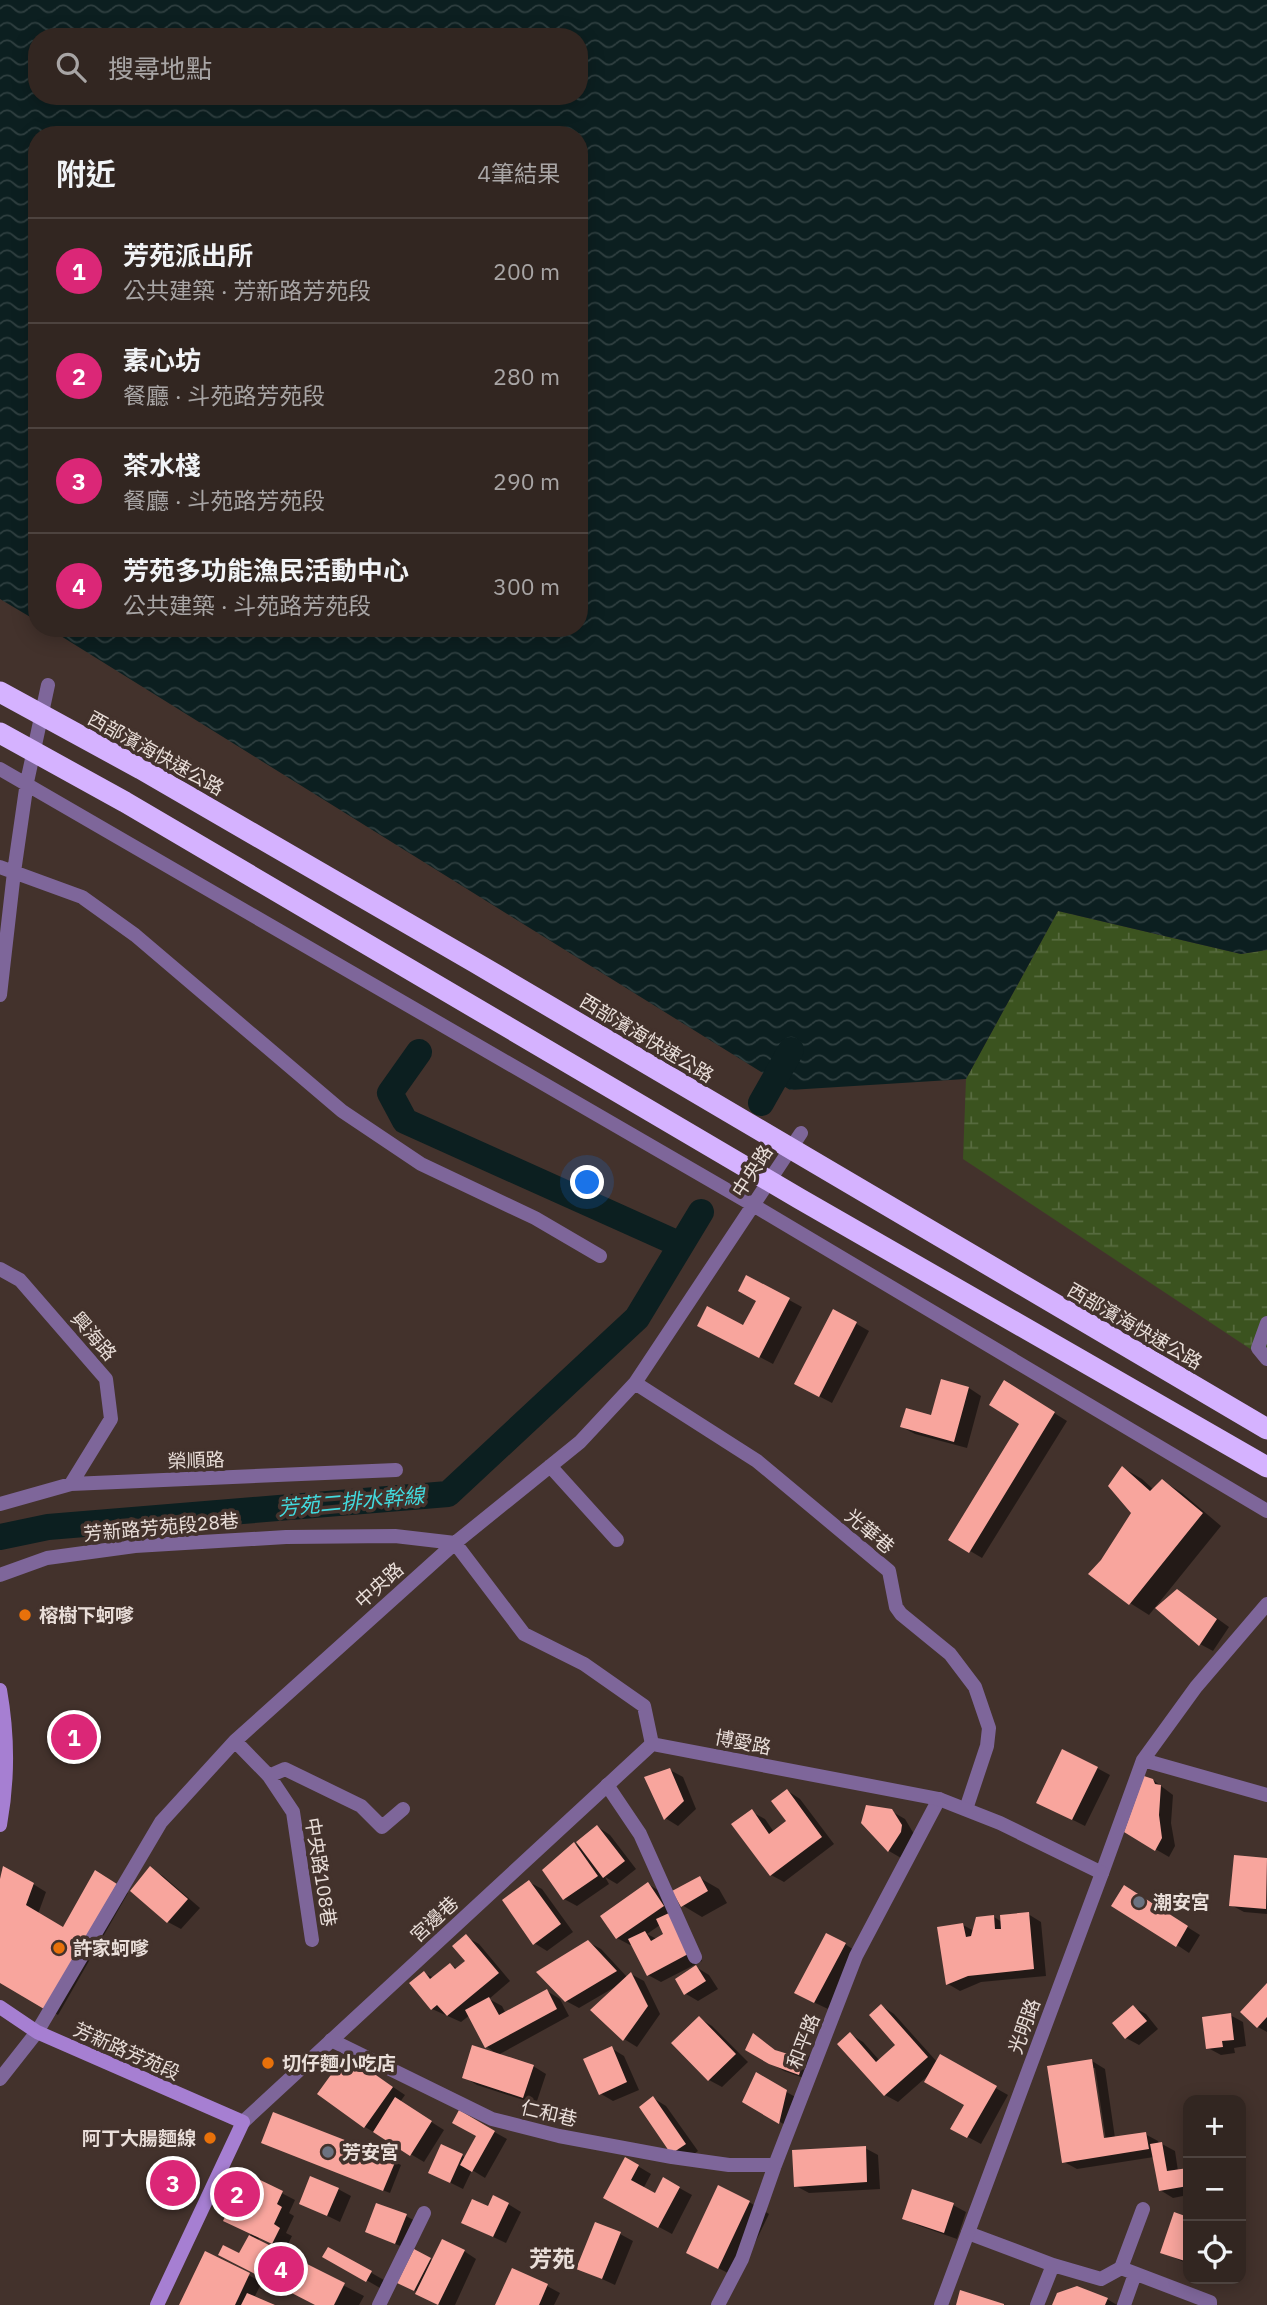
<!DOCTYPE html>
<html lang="zh-TW">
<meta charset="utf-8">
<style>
:root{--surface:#322621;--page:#3a2e2a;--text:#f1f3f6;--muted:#a8a5a5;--line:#4d433f;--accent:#db2777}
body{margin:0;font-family:"IBM Plex Sans","Noto Sans TC",sans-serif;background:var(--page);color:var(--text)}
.controls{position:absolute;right:21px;bottom:21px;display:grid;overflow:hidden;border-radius:14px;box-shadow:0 4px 18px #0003}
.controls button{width:63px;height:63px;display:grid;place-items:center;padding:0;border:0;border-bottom:2px solid var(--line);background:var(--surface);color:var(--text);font:35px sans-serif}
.you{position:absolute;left:588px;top:1183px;width:24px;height:24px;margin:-18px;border:5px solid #fff;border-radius:50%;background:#1a73e8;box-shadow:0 0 0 10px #1a73e833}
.badge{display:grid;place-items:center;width:46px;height:46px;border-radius:50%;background:var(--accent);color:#fff;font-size:23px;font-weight:700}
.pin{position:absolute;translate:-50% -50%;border:4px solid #fff;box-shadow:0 2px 7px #0006}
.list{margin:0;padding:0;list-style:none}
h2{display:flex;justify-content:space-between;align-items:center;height:91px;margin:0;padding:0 28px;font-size:30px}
h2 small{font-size:23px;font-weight:400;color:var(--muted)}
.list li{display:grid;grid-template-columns:46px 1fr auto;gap:21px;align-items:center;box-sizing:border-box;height:105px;padding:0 28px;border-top:2px solid var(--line)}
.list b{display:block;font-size:26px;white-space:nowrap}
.list p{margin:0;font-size:23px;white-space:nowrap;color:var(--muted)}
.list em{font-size:23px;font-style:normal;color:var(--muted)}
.icon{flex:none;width:38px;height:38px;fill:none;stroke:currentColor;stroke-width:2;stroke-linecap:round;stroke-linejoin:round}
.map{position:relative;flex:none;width:1267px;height:2305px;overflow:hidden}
.search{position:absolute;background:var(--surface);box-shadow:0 4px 18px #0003;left:28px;top:28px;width:560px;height:77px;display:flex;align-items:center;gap:18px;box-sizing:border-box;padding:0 24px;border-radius:28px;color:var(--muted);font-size:26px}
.panel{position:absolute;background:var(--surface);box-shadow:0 4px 18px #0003;left:28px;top:126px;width:560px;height:511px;border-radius:28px}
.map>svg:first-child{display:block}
</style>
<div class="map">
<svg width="1267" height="2305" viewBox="0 0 1267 2305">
<defs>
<pattern id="wetland-marsh" width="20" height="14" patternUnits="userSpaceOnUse" patternTransform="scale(1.75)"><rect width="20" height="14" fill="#3b531f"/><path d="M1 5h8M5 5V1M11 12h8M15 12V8" fill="none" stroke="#576b3f"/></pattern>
<pattern id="water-waves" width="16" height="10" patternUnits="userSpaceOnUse" patternTransform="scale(1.75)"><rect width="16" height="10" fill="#0c1f20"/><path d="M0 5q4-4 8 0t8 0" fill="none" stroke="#2f3f40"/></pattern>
</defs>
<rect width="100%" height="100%" fill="#43322c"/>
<path fill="url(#wetland-marsh)" d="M1058 911 1241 954 1267 950V1360L963 1159 966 1079Z"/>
<path fill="url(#water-waves)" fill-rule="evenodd" d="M0 0H1267V950L1241 954 1058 911 966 1079 790 1090 48 628H579V135H37V621L0 599ZM37 37H579V96H37Z"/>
<path fill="#0007" fill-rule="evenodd" d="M747 1277 802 1307 773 1364 712 1332 744 1328 759 1301Z
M834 1311 869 1331 832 1403 809 1391Z
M942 1381 969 1388 981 1396 967 1448 915 1434 902 1427 933 1418Z
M1017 1390 1067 1421 982 1558 950 1539 1021 1423Z
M1123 1468 1142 1479 1154 1490 1163 1481 1182 1493 1221 1526 1149 1615 1130 1603 1102 1561 1134 1513Z
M1190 1599 1229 1627 1213 1651 1200 1644Z
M1097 1768 1110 1775 1085 1826 1051 1809Z
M670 1770 683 1777 696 1809 678 1826 665 1818Z
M1153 1780 1173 1795 1171 1823 1175 1846 1169 1857 1126 1832Z
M788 1791 800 1799 834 1844 784 1882 771 1875 752 1812 765 1819 774 1832 788 1822Z
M891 1811 905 1819 914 1834 901 1858 889 1851 863 1823Z
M598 1827 610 1835 636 1869 617 1884 605 1877 609 1884 577 1906 564 1899 575 1844 584 1849Z
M1235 1857 1267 1859V1914L1244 1912 1231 1905Z
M151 1869 163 1876 200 1908 181 1929 168 1922 132 1891Z
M700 1878 719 1889 727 1903 702 1917 682 1905Z
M108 1879 128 1893 58 2015 0 1981V1887L33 1884 46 1892 38 1914 64 1929Z
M529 1882 542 1889 573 1932 547 1951 534 1943Z
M648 1884 661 1892 682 1922 702 1961 661 1982 648 1975 633 1944 630 1945 617 1938 602 1916ZM660 1925 665 1935 657 1939 647 1934Z
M1136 1895 1200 1935 1189 1953 1177 1945Z
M1028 1914 1041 1922 1046 1976 981 1982 960 1991 948 1984 963 1925 974 1931 994 1917 1002 1922Z
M466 1937 479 1944 510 1981 489 1999 502 2006 506 2014 547 1991 560 1999 569 2016 498 2055 486 2046 470 2015 461 2022 432 2009 411 1983 424 1973 434 1978 450 1965 458 1969 468 1962Z
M588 1942 601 1949 627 1977 631 1974 644 1981 660 2014 637 2047 624 2039 592 2010 615 1987 579 2008 566 2001Z
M845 1944 857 1952 828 2009 809 2000Z
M696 1967 709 1975 718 1989 698 2001 686 1994Z
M1267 1985V2032L1258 2027Z
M882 2006 894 2014 938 2063 941 2057 1008 2095 981 2144 953 2129 967 2105 931 2073 898 2102 885 2095 850 2034 863 2042 880 2061 897 2045Z
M1133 2007 1146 2014 1158 2029 1139 2045 1126 2038Z
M1230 2015 1243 2022 1246 2046 1234 2048 1235 2053 1221 2055 1208 2048Z
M699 2018 712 2026 748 2062 722 2087 709 2080 673 2043Z
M766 2043 780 2054 789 2057 805 2053 818 2061 812 2081 784 2071 747 2050Z
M611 2048 624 2056 639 2090 613 2101 601 2094Z
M347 2056 405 2095 400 2102 444 2130 424 2162 365 2127Z
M1092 2061 1105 2069 1115 2138 1145 2134 1158 2141 1159 2144H1162L1175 2151 1178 2171 1188 2169V2195L1173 2198 1160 2190 1154 2157 1077 2169 1064 2162ZM1092 2068H1095L1107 2147H1104Z
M533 2066 546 2074 536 2104 477 2085 464 2077Z
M756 2075 799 2099 792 2129 744 2101Z
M653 2098 666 2106 698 2151 686 2160 673 2153Z
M460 2113 507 2139 485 2178 472 2170 463 2189 443 2179 462 2156 466 2158 478 2136Z
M269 2145 395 2162 401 2165 390 2193Z
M865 2148 878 2155 880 2189 809 2193 796 2186Z
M626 2159 651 2174 643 2189 655 2195 663 2179 692 2195 672 2234 618 2205Z
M247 2175 295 2200 289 2213 294 2216 286 2233 292 2236 285 2250 259 2238 258 2241 364 2296 359 2305H316L240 2256 251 2234Z
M338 2189 351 2196 340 2222 301 2203Z
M749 2202 769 2214 738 2278 688 2253Z
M508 2204 521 2212 506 2243 476 2229 489 2209Z
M953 2205 966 2212 957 2239 917 2225 904 2218Z
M1175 2215 1188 2219V2264L1162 2252Z
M406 2216 419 2223 409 2250 367 2231Z
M620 2234 633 2241 615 2285 578 2268Z
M329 2249 384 2280 380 2288 325 2256Z
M464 2251 476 2259 455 2305H440L400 2282 415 2252 433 2261Z
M206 2254 262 2282 254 2298 270 2305H181Z
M547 2286 560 2293 554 2305H497Z
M1107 2299 1117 2305H1054Z"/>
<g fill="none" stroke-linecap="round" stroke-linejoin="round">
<path stroke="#0c1f20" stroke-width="26" d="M419 1052 390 1093 405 1121 681 1245
M761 1103 791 1050
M0 1537 48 1527 448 1494 637 1318 701 1212"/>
</g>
<path fill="#f8a59d" d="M746 1275 790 1298 759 1358 697 1326 707 1306 743 1325 756 1301 738 1291Z
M833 1309 857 1322 819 1397 794 1384Z
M941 1379 969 1387 954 1442 900 1427 906 1408 931 1415Z
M1004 1380 1055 1412 969 1553 948 1540 1019 1424 989 1405Z
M1122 1466 1150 1491 1162 1479 1203 1513 1129 1605 1088 1574 1101 1560 1131 1513 1108 1486Z
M1177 1589 1217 1619 1199 1646 1155 1608Z
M1062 1749 1098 1767 1072 1820 1036 1803Z
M670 1768 684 1801 664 1820 644 1777Z
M1144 1776 1153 1779 1155 1784 1161 1785 1159 1815 1162 1838 1155 1851 1124 1832Z
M787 1789 822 1837 770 1876 731 1824 752 1809 769 1834 786 1821 771 1801Z
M866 1805 892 1809 902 1825 901 1832 888 1852 861 1823Z
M597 1825 625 1861 603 1878 576 1842Z
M574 1842 598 1876 563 1900 542 1870Z
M1234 1855 1267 1858 1266 1909 1229 1906Z
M3 1866 34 1883 26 1905 63 1927 95 1870 117 1884 44 2009 0 1983V1879Z
M150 1866 188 1899 167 1923 130 1891Z
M700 1876 708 1891 681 1907 672 1891Z
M529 1880 561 1924 533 1945 502 1900Z
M648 1882 664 1906 616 1939 600 1916Z
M1124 1885 1188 1926 1176 1947 1111 1906Z
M1029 1912 1034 1969 968 1976 946 1985 937 1927 963 1923 966 1937 971 1936 976 1917 994 1915 995 1929H1001L1000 1915Z
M669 1913 690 1953 647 1976 628 1939 645 1931 651 1941 663 1934 656 1919Z
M826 1933 846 1943 814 2003 794 1993Z
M466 1934 499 1973 447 2016 437 2005 431 2010 409 1983 424 1971 430 1979 450 1963 455 1969 465 1961 452 1946Z
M588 1940 617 1971 565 2002 536 1972Z
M696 1965 706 1981 684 1995 675 1979Z
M631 1972 648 2006 623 2041 590 2010Z
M1267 1983V2017L1257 2028 1240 2012Z
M547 1989 557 2009 485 2048 465 2010 489 1997 499 2015Z
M881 2004 928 2057 884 2096 837 2044 850 2032 876 2062 895 2045 869 2015Z
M1133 2005 1147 2021 1125 2039 1112 2023Z
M1231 2013 1234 2040 1222 2041 1223 2047 1206 2049 1202 2017Z
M699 2016 736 2054 708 2081 671 2043Z
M753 2033 775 2050 788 2054 792 2046 806 2052 799 2075 769 2064 745 2050Z
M472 2045 534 2065 523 2098 462 2078Z
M612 2046 627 2082 599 2095 583 2059Z
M346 2054 393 2087 364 2128 317 2094Z
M940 2054 997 2086 967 2138 950 2129 964 2105 924 2082Z
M1092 2059 1104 2138 1146 2132 1149 2149 1062 2163 1047 2066Z
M756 2072 787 2090 779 2124 742 2102Z
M653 2096 686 2144 671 2154 639 2107Z
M395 2097 432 2121 410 2156 373 2132Z
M459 2110 495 2131 472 2172 460 2165 476 2136 452 2123Z
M273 2112 396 2160 383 2191 261 2143Z
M1162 2142 1167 2171 1188 2168V2186L1159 2191 1150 2144Z
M441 2144 463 2154 450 2183 428 2173Z
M866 2146 867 2182 794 2187 792 2150Z
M625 2157 639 2165 631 2180 655 2193 663 2177 680 2187 658 2228 603 2198Z
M246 2173 283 2191 277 2204 282 2207 274 2224 280 2228 272 2244 223 2221Z
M310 2176 339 2188 327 2216 299 2204Z
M718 2185 750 2201 718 2269 686 2253Z
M912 2189 954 2203 944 2233 902 2219Z
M493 2195 509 2203 493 2237 461 2223 472 2199 488 2206Z
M376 2203 407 2214 395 2244 365 2232Z
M1174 2212 1188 2217V2262L1160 2253Z
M595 2222 621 2232 602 2279 576 2269Z
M249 2235 345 2283 334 2305H315L218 2255 223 2245 239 2253Z
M442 2239 465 2250 438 2305 415 2294Z
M328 2247 372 2271 366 2282 322 2257Z
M414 2249 431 2258 414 2291 397 2283Z
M205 2251 250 2273 235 2305H179Z
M512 2268 548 2284 539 2305H495Z
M1077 2286 1108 2298 1105 2305H1052L1057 2293Z
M960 2290 1004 2304V2305H956Z
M247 2293 275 2305H241Z"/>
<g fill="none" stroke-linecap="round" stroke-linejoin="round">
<path stroke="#7e669a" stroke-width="14" d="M0 769 753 1205 1267 1511
M0 867 82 897 135 935 342 1111 421 1164 535 1218 600 1256
M0 995 14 872 27 782 48 685
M0 1269 20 1280 106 1379 111 1419 71 1484
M635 1383 757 1461 889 1571 896 1607 901 1614 950 1654 975 1687 989 1728 987 1746 966 1809
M550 1466 617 1540
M0 1504 71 1484 396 1470
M0 1575 47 1558 135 1546 286 1537 395 1536 455 1543 524 1634 584 1664 644 1706 652 1744
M235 1741 269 1776 285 1769 361 1806 382 1827 403 1809
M1143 1760 1267 1795
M269 1776 293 1812 312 1940
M607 1785 640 1834 695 1957
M1102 1873 1143 1760 1196 1687 1267 1604
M37 2032 161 1822 235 1741 455 1543 580 1442 635 1383 801 1133
M331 2040 492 2119 559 2136 672 2157 729 2165H775
M1143 2209 1121 2268 1210 2302V2305
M968 2233 1053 2265 1101 2279 1121 2268
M379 2305 424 2213
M718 2305 742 2259 775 2165 856 1956 939 1799
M1037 2305 1053 2265
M1124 2305 1135 2274"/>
<path stroke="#7e669a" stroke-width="14" d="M1267 1323 1258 1348 1267 1359
M0 2079 37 2032
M243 2122 652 1744 939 1799 1000 1823 1102 1873 941 2305"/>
<path stroke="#a67fd2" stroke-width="14" d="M0 1690C8 1735 8 1781 0 1825
M0 2007 37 2032 243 2122 157 2305"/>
<path stroke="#d5b2ff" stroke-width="21" d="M0 692 141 769 476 963 1267 1429
M0 733 125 802 800 1199 1267 1467"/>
</g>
<g fill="#e8710a" stroke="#43322c" stroke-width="2.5">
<circle cx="25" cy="1615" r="7"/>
<circle cx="59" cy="1948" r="7"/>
<circle cx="268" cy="2063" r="7"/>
<circle cx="210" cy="2138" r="7"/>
</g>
<g fill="#6b7280" stroke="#43322c" stroke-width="2.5">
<circle cx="1139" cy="1902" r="7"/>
<circle cx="328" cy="2152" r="7"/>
</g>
<g text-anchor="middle" stroke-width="7" stroke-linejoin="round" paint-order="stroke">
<g font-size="19" fill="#e9ded9" stroke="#43322c">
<text transform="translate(156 753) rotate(29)" y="7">西部濱海快速公路</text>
<text transform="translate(647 1038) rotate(31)" y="7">西部濱海快速公路</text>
<text transform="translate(752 1171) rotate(-57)" y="7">中央路</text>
<text transform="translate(1135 1326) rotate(30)" y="7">西部濱海快速公路</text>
<text transform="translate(94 1336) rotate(49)" y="7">興海路</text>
<text transform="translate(196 1460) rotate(-2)" y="7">榮順路</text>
<text transform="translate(161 1527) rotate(-5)" y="7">芳新路芳苑段28巷</text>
<text transform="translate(870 1531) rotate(40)" y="7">光華巷</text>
<text transform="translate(379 1585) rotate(-42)" y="7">中央路</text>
<text transform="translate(743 1742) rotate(11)" y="7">博愛路</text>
<text transform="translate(321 1872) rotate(81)" y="7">中央路108巷</text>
<text transform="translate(434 1919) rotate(-43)" y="7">宮邊巷</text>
<text transform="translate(1024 2026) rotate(-70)" y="7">光明路</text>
<text transform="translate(803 2041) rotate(-69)" y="7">和平路</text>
<text transform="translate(127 2051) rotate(24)" y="7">芳新路芳苑段</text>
<text transform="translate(549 2113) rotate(13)" y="7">仁和巷</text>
</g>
<g font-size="19" font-weight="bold" fill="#e9ded9" stroke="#43322c" text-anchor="start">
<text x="39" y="1622">榕樹下蚵嗲</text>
<text x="1153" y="1909">潮安宮</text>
<text x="73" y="1955">許家蚵嗲</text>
<text x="282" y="2070">切仔麵小吃店</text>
<text x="196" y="2145" text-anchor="end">阿丁大腸麵線</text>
<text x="342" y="2159">芳安宮</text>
</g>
<g font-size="21" font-style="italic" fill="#42dbdf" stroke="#43322c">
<text transform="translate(351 1502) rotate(-5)" y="7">芳苑二排水幹線</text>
</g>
<g font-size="23" font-weight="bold" fill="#e9ded9" stroke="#43322c">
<text x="552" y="2267">芳苑</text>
</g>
</g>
</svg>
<div class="controls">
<button>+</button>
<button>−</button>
<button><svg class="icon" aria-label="locate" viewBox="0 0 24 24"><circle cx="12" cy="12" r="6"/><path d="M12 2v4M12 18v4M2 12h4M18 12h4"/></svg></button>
</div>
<div class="you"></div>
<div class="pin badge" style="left:74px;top:1737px">1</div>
<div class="pin badge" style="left:237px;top:2194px">2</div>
<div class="pin badge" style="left:173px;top:2183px">3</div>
<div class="pin badge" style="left:281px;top:2269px">4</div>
<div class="search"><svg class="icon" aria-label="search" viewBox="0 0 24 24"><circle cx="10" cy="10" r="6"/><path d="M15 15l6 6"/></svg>搜尋地點</div>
<section class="panel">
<h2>附近<small>4筆結果</small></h2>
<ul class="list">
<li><span class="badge">1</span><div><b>芳苑派出所</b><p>公共建築 · 芳新路芳苑段</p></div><em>200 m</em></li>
<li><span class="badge">2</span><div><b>素心坊</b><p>餐廳 · 斗苑路芳苑段</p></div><em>280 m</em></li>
<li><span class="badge">3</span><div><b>茶水棧</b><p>餐廳 · 斗苑路芳苑段</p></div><em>290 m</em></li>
<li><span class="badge">4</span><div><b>芳苑多功能漁民活動中心</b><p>公共建築 · 斗苑路芳苑段</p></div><em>300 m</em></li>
</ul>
</section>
</div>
